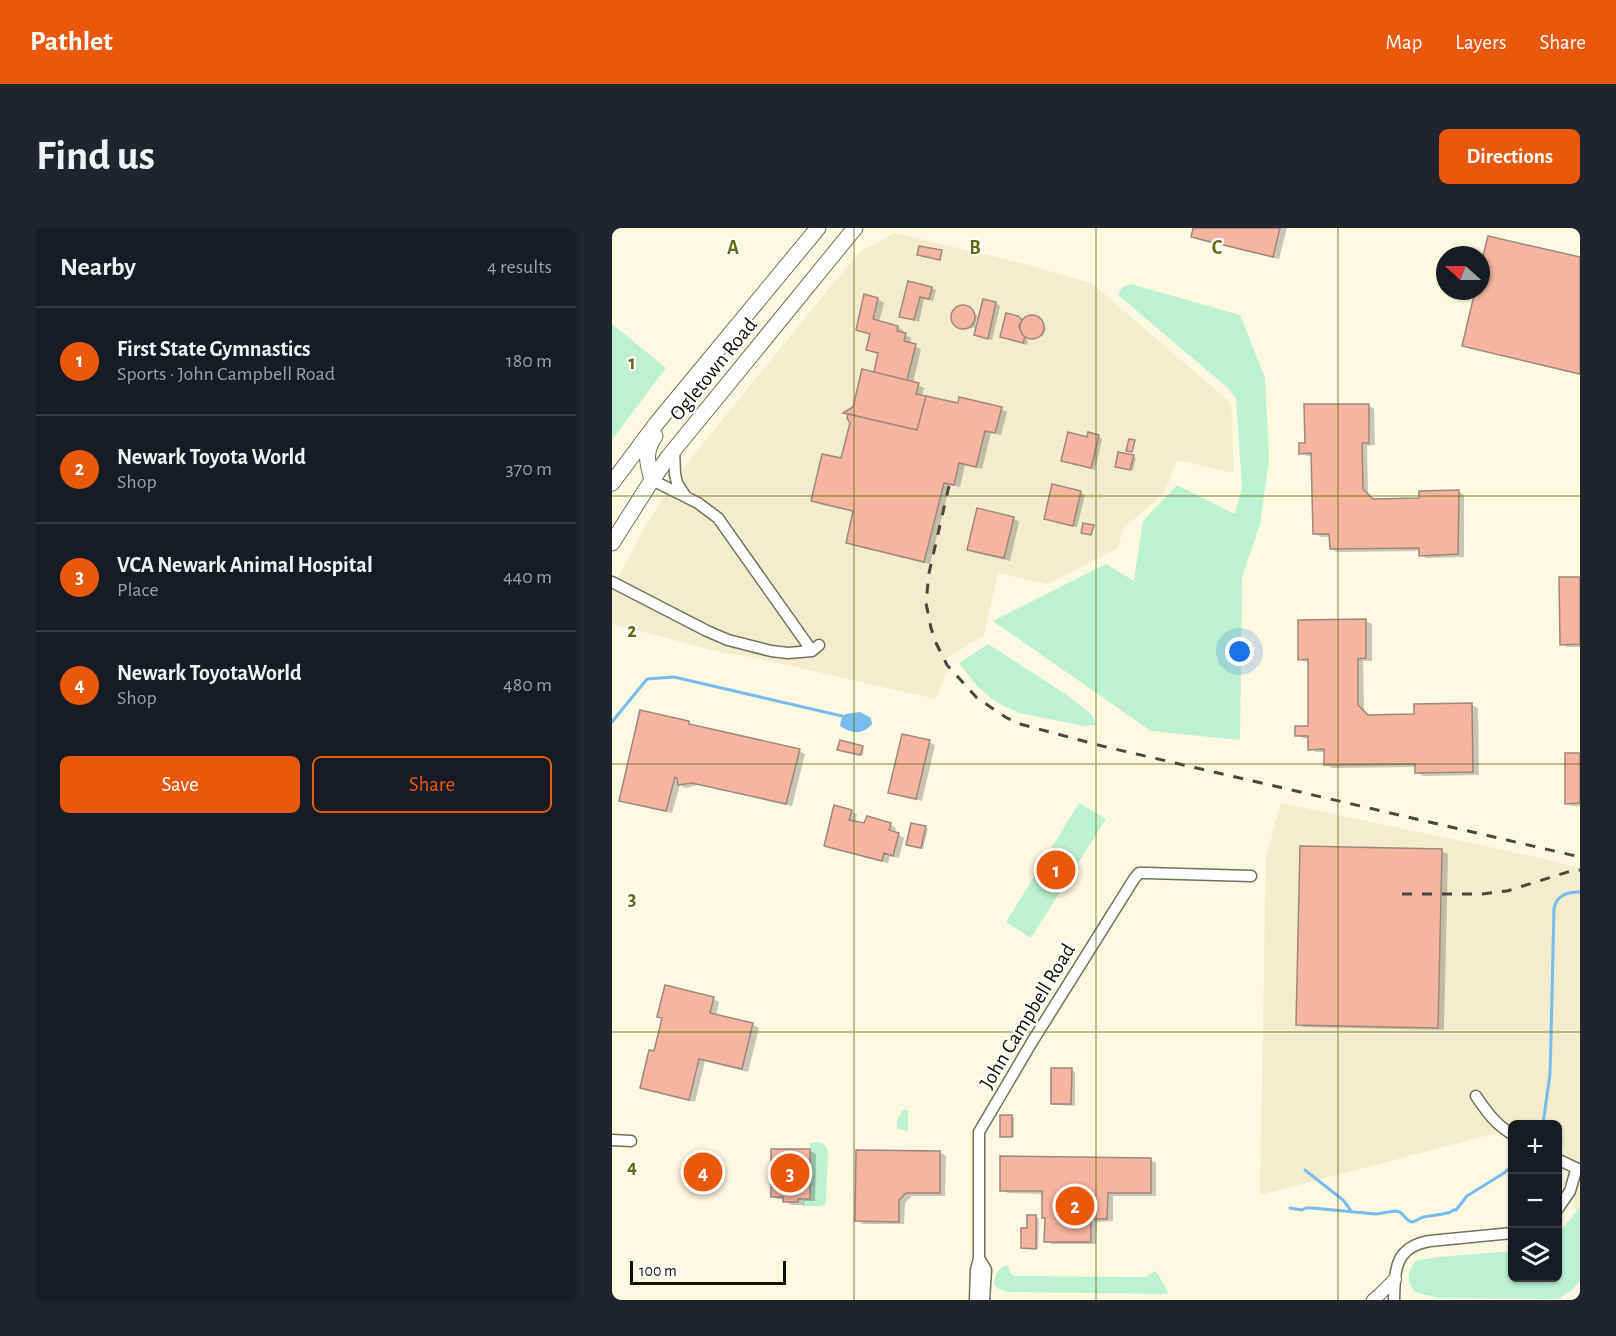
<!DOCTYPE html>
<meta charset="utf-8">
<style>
:root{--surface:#171b24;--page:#20242c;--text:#f1f3f6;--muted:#9ea1a6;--line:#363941;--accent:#ea580c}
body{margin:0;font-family:"Alegreya Sans",sans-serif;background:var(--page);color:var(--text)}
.controls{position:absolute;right:18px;bottom:18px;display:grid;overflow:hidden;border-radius:9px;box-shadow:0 2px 4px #0004}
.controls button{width:54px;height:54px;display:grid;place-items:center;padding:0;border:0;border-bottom:2px solid var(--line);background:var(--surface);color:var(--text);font:30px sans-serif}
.compass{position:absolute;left:824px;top:18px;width:54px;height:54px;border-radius:50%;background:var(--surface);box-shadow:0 2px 4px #0004;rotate:291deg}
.scale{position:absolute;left:18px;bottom:15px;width:156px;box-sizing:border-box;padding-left:6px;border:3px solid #0f0d06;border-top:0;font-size:16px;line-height:21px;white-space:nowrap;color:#0f0d06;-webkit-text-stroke:4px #fff;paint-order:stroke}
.you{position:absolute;left:628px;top:424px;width:21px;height:21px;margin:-15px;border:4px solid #fff;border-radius:50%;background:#1a73e8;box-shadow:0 0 0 9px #1a73e833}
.badge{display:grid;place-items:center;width:39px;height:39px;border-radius:50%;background:var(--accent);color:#fff;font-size:20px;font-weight:700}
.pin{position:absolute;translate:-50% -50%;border:3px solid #fff;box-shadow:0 2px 6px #0006}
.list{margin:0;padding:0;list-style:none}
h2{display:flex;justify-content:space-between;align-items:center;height:78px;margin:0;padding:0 24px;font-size:26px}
h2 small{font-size:20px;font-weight:400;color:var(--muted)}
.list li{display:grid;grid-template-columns:39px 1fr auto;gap:18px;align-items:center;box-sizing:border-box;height:108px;padding:0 24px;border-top:2px solid var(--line)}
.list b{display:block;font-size:22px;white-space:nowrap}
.list p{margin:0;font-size:20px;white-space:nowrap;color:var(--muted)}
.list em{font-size:20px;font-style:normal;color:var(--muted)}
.actions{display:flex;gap:12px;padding:18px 24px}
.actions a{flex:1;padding:14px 0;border:2px solid var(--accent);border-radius:9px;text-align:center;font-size:21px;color:var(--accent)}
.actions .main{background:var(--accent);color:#fff}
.icon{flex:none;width:33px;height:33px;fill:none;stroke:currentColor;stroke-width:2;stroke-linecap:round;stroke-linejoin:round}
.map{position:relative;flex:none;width:968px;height:1072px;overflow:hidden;border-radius:9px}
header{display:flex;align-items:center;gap:36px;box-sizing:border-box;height:84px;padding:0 30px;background:var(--accent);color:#fff}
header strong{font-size:28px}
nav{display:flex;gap:33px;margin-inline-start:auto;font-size:21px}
.intro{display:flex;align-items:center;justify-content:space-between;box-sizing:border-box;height:144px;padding:0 36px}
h1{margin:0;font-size:42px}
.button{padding:15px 27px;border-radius:9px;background:var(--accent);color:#fff;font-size:21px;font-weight:700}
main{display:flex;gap:36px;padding:0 36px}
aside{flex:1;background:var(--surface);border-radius:9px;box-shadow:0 2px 4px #0004}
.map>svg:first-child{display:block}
</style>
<header>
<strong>Pathlet</strong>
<nav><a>Map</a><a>Layers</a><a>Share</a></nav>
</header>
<div class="intro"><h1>Find us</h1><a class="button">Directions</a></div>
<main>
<aside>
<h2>Nearby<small>4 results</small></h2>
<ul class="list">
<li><span class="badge">1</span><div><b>First State Gymnastics</b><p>Sports · John Campbell Road</p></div><em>180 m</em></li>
<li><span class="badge">2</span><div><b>Newark Toyota World</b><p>Shop</p></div><em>370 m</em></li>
<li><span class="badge">3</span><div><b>VCA Newark Animal Hospital</b><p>Place</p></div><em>440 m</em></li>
<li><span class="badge">4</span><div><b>Newark ToyotaWorld</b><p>Shop</p></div><em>480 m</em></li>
</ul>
<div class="actions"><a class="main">Save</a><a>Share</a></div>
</aside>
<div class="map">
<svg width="968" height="1072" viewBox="0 0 968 1072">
<rect width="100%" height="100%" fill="#fdf8e0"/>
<path fill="#f3eccd" d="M283 5 417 37 481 56 619 175 622 245 565 232 552 265 511 301 506 320 436 356 386 345 372 407 329 434 335 443 324 471 139 429 108 424 0 396V361L35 295 76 234 222 54 249 23Z
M669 575 925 629 968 640V1011L955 925 946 917 945 896H900V901L648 967 654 629Z"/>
<path fill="#bcf1d1" d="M519 56 628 87 653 150 657 232 648 296 630 349 628 512 539 503 381 393 494 336 522 353 531 293 565 257 623 286 630 259 624 171 616 160 506 67 510 59Z
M0 96 54 140 0 212Z
M376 416 455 467 480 487 484 497 472 498 407 485 384 474 365 458 347 435Z
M467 575 494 591 419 710 394 694Z
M291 882H296V903L285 901C283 894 287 888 291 882Z
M207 914 213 917 216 923 214 972 213 976 209 978H191V972L198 971V915Z
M968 979V1053L960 1062 946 1071 826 1070 803 1064C794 1052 795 1046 803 1033L826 1029 900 1023V1050H945L946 1006Z
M395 1037 400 1047 404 1048 534 1049 544 1043 556 1064 555 1066 395 1064 385 1060 382 1056C383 1046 386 1040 395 1037Z"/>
<path fill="#78bbef" d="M248 484 259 490 260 496C250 508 239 505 228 498L230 488 234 486Z"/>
<path fill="#0003" d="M582 0H675L667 31 586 12 580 9Z
M877 10 968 31V147L857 120 851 117 864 63H869V43Z
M297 55 320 60 324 62 321 73 312 71 307 94 289 88Z
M254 68 266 71 272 75 267 94 286 99 292 103 291 106 299 110 298 116 309 121 301 155 312 160 310 169 347 177 389 181 395 184 389 207 379 205 370 241 353 237 348 259 338 257 318 336 242 318 236 314 243 284 207 276 201 272 230 232 240 195 237 187 234 185 242 180 263 146 267 126 255 121 259 107 246 102Z
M384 75 388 78 380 112 368 109 364 107Z
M350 78 362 83 365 88 363 99 356 101 343 95 341 90 345 80Z
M416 88H421L431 93 434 101 431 108 421 111 412 109 416 113 415 117 389 109 406 89 411 93Z
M756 177 762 181 763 217 755 218 756 266 763 272H809L846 263 852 267V329L815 330 809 327V323L725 324 719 320V309H709L703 305 701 228H695L689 225 694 217Z
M486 208 490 211 483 242 455 235 451 232 476 211Z
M521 229 524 230 521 243 507 239Z
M469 265 473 267 465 299 438 293 434 291Z
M401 290 407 294 398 333 363 325 357 321Z
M968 351V419H955L949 416Z
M753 393 760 396V433H751L752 482 758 488H804L860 477 866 480 867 547 811 548 805 544V539L720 540 714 536V524H704L698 521V511L691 510 685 507 698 500 697 434H693L687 431Z
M76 494 82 498 187 523 193 526 180 578 87 557 73 560 68 557 60 585 14 575 9 572Z
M317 514 323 517 310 573 284 567 278 564Z
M250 519 252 520 251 528 230 523Z
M968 526V578H960L954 575Z
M239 583 245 586 243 595 278 596 284 600 283 605 292 610 287 630 278 628 276 635 220 621 214 617Z
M313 600 316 601 311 621 298 617Z
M830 623 836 626 832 802 691 799 685 796Z
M101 771 107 774 104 788 141 797 147 800 136 844 93 833 83 874 36 863 30 859Z
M459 841 463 844V878L445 877 440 875Z
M400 888 402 890V909H392L390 908Z
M198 923 204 926 203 973H192V977H179L173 973V971H166L160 968Z
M328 924 334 928 333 968H300L293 975 292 996H251L245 992Z
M538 932 544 935V968H501V993L485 994 484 1016H440L434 1013V991L432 989V966L396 965 390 962Z
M416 989 427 990 426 1021H413L410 1019 416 1001Z"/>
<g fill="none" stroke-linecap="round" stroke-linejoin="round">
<path stroke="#78bbef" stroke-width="3" d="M0 494 35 451 62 449 230 488
M931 896 938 846 939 810 942 680C945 667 955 664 968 664
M693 942 731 972 740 984
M678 980 690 982 694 980H700L764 986 783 983 788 984 797 993 801 994 811 989 831 986 839 984 841 982H844L855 968 892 945 900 938"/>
</g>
<path fill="#f5b59f" stroke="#9f877e" stroke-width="1.5" d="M581 0H668L661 29 579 9Z
M876 8 968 29V146L850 118 863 63H869V36Z
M307 18 330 22 328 32 305 27Z
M296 53 320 59 317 71 308 69 302 92 287 89Z
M252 66 266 70 261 91 286 98 285 103 294 105 292 113 304 116 295 152 262 144 266 125 254 122 258 106 244 102Z
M371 71 384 74 376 111 362 107Z
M339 89a12 12 0 1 1 24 0a12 12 0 1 1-24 0Z
M394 85 406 88 410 92 407 98 410 106 413 109 411 115 388 109Z
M408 99a12 12 0 1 1 24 0a12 12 0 1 1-24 0Z
M250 141 307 155 304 166 314 168 305 202 231 185 241 179Z
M314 168 346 175 347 169 390 179 383 205 373 203 364 239 347 235 342 257 332 255 312 334 234 315 241 283 199 273 210 226 229 230 238 195 235 190 236 186 305 202Z
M692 176H757V215H750L751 261 761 271 807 270V263L847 262 846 326 807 328V320L718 321 717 306H701L699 225 687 226V215H693Z
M456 204 475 209 476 204 487 207 479 240 449 233Z
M517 211 523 212 520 224 514 223Z
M506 224 522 227 518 242 503 239Z
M440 256 469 263 461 298 432 291Z
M365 280 402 289 392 330 355 322Z
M471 295 482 297 479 307 469 305Z
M947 349H968V416L948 417Z
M754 391V430L746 431V477L756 487 802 486V476L860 475 861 544 803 545V536L712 537V521L696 522V508H683V498H696V431L686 432V392Z
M28 482 77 493V496L188 521 174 576 80 555 66 557 65 550 63 549 54 583 7 573Z
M290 506 318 512 304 571 276 565Z
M228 512 251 518 248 527 225 522Z
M953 525H968V575L953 576Z
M222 577 240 582 237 592 252 595 255 588 279 595 277 602 287 605 281 628 272 625 270 633 212 618Z
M299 595 314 598 309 620 294 617Z
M688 618 830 621 826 800 684 797Z
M53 757 102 769 98 785 141 795 130 841 87 831 77 872 28 860 37 822 42 823 50 790 45 789Z
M439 840H460L459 876H439Z
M388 887H400V909H388Z
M159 921H198V971H186V974H171V969H159Z
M244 922 328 923V965H294L287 972V994L243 993Z
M388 928 539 930V965H496L495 991H479V1014H432L433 990H430V963H388Z
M415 987H424V1021L409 1020V1000H415Z"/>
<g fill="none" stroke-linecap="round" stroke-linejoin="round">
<g stroke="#75705b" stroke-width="13">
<path id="minor" d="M40 252 74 269 65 255 63 246 62 222
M74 269 86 275 106 290 200 423
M0 354 95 403 116 412 159 423 176 425 200 423 207 417
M864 868C874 883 884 897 900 906
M0 912 19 913
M945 931 968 942
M945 982 958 963 964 942
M367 1030 374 1042 372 1072
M363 1072 364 1042 367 1030V904L420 814 522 651 527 645H535L639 648
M782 1072C783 1042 782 1019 818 1013L900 1005"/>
</g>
<g stroke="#75705b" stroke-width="14">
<path id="tertiary" d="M761 1072 767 1067 783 1051"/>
</g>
<g stroke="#75705b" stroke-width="17">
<path id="primary" d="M40 252C35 233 32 225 43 208
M0 255 44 196 206 0
M0 315 40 252 57 228 243 0"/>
</g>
<use href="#minor" stroke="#fff" stroke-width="10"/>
<use href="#tertiary" stroke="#fff" stroke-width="12"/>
<use href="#primary" stroke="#fff" stroke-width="15"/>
<path stroke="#4a473c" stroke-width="3" stroke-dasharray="10 10" stroke-linecap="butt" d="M337 258 317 345 314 375 319 400 324 415 335 437 365 470 395 490 408 496 490 518 968 629
M790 666H869L895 663 959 643 968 642"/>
</g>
<path fill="none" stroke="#626b10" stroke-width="1.5" stroke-opacity="0.55" d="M242 0V1072M484 0V1072M726 0V1072M0 268H968M0 536H968M0 804H968"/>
<g text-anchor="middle" stroke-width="4.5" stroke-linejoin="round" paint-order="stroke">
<g font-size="21" fill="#0f0d06" stroke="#fff">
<text transform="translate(101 141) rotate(-51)" y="7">Ogletown Road</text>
<text transform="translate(415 788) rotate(-59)" y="7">John Campbell Road</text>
</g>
</g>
<g font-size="20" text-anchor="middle" font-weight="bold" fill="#626b10" stroke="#fff" stroke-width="4.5" stroke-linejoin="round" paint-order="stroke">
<text x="121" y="26">A</text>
<text x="363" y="26">B</text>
<text x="605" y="26">C</text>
<text x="20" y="141">1</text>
<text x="20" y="409">2</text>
<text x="20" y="677">3</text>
<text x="20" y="945">4</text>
</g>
</svg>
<div class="controls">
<button>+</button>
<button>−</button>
<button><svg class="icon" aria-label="layers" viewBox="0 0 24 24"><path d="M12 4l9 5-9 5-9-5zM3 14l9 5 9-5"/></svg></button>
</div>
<svg class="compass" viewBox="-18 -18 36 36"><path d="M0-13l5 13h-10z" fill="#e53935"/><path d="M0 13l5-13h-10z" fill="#9ea1a6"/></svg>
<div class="scale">100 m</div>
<div class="you"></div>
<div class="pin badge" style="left:444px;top:642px">1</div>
<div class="pin badge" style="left:463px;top:978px">2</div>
<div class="pin badge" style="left:178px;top:945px">3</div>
<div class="pin badge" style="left:91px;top:944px">4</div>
</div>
</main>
